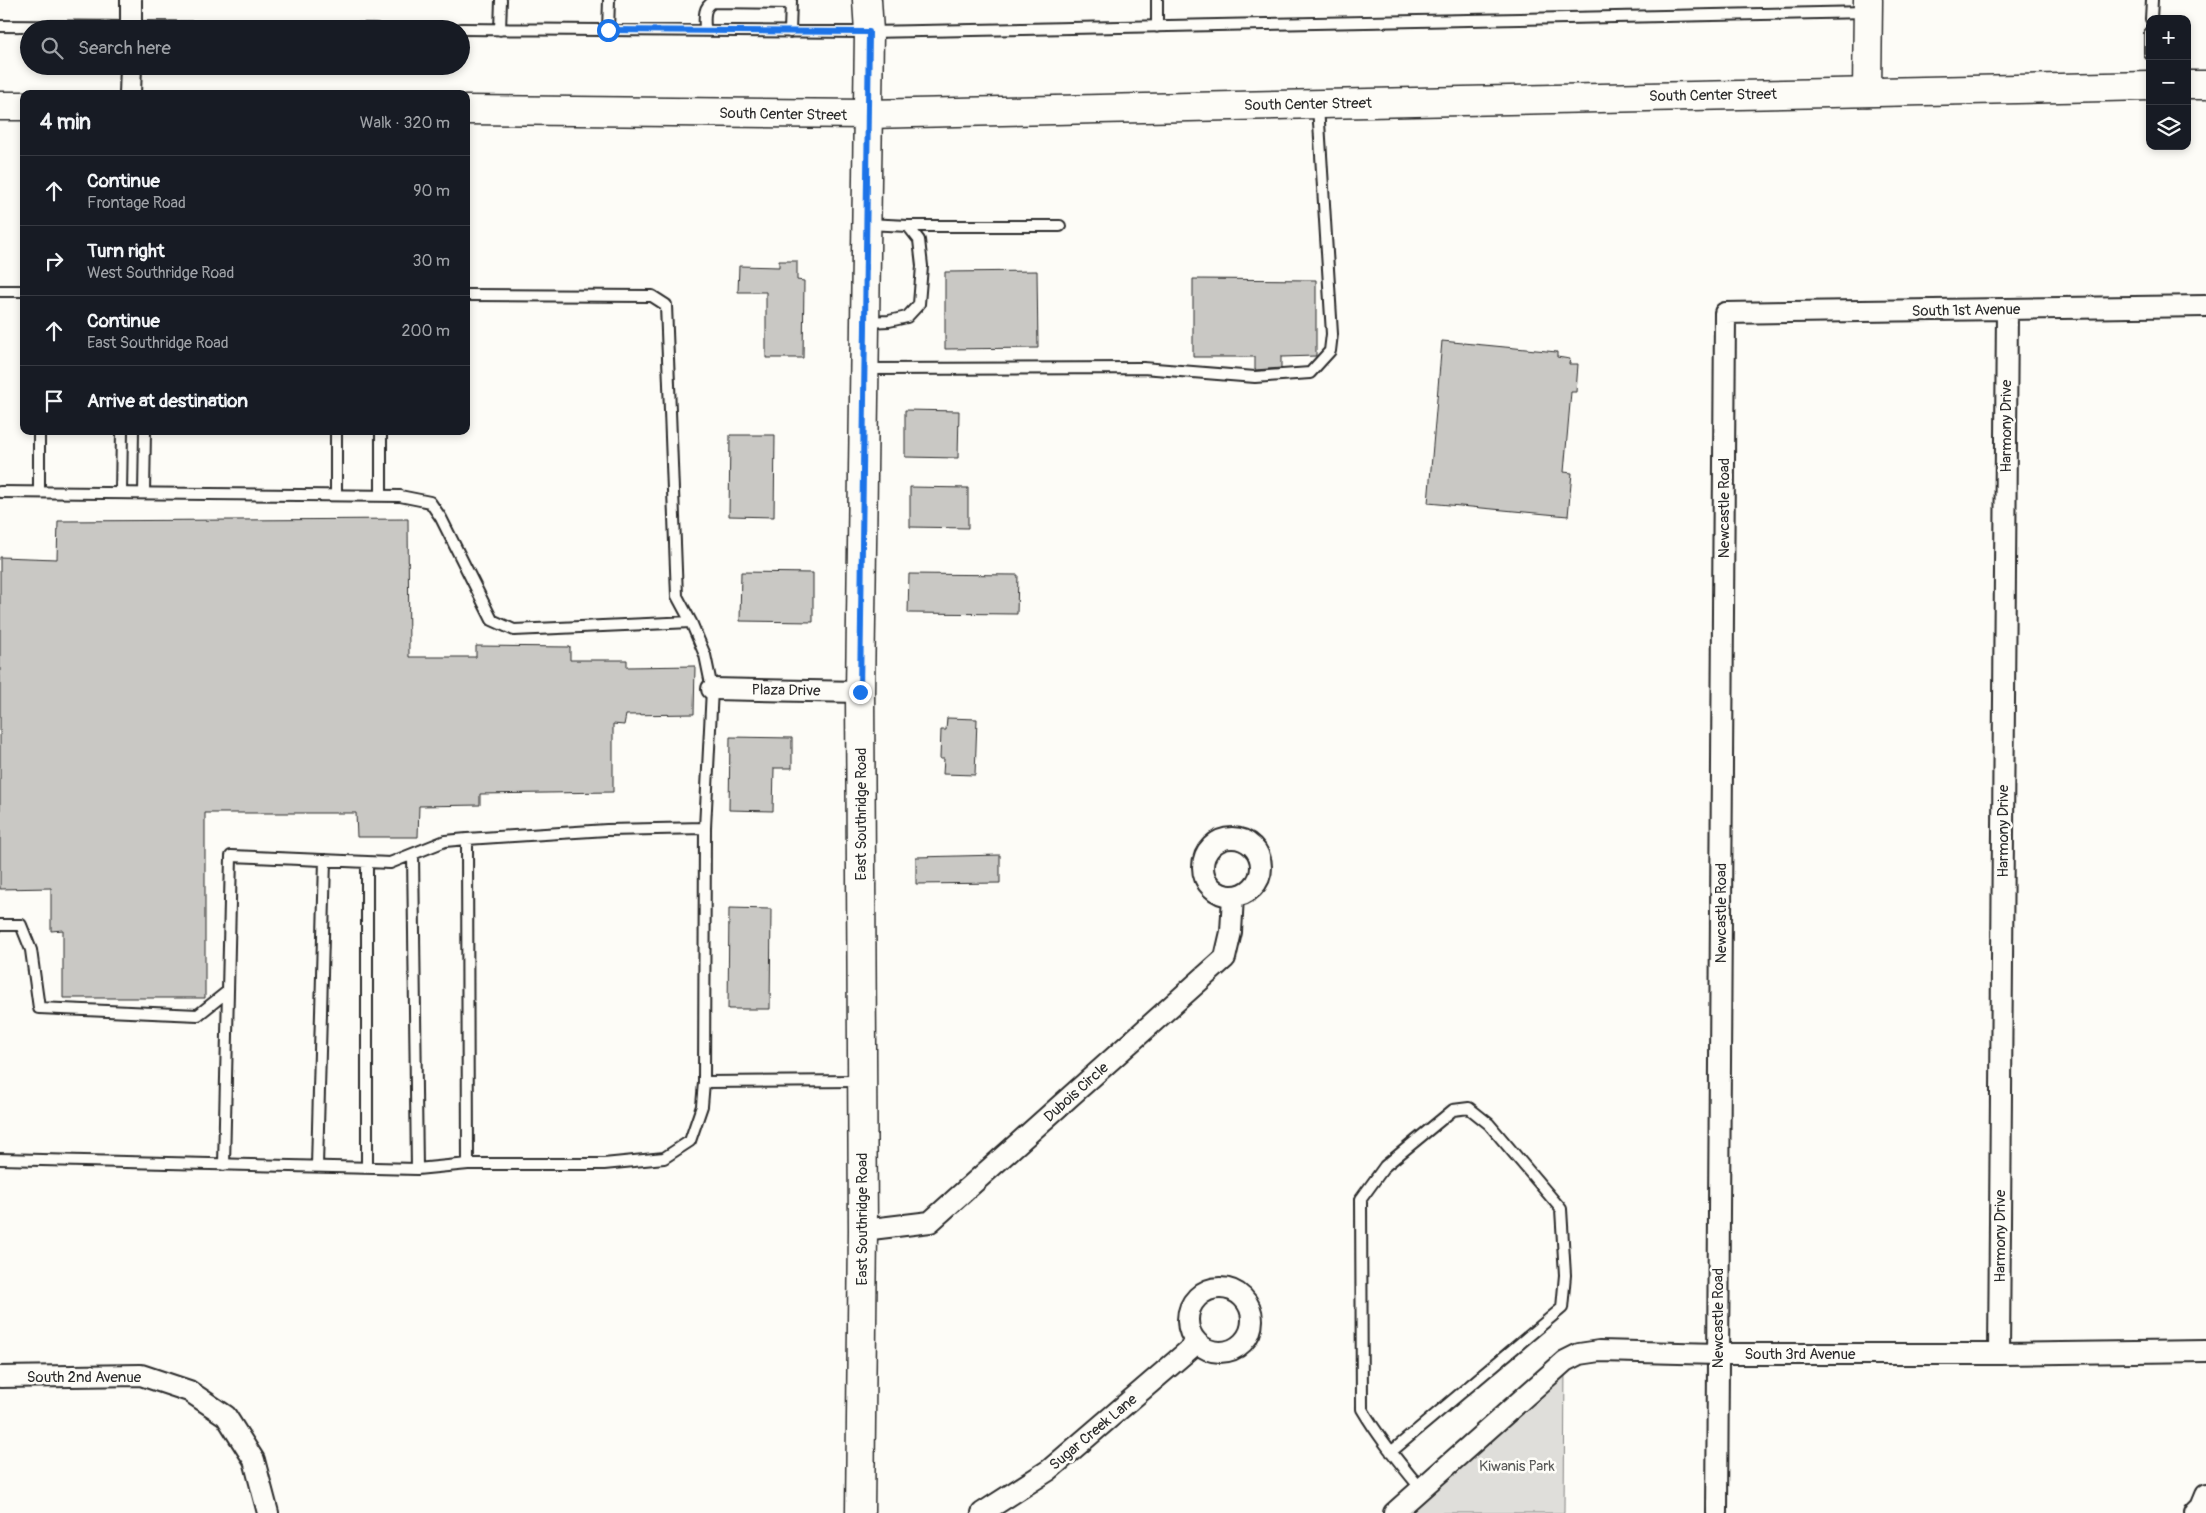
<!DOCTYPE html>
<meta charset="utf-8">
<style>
:root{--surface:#171b24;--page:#20242c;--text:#f1f3f6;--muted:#9ea1a6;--line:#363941}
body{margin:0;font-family:Pangolin,sans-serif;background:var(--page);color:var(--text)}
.controls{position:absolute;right:15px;top:15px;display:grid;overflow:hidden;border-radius:10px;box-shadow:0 2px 8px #0003}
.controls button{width:45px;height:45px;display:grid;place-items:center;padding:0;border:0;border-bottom:1px solid var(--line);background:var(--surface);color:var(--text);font:25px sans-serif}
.stop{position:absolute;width:15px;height:15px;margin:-11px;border:4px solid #1a73e8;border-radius:50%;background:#fff}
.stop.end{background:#1a73e8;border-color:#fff;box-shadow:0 1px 5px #0008}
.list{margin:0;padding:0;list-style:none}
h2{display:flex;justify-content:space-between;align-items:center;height:65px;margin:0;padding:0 20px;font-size:21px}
h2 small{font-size:16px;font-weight:400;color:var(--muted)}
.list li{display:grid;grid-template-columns:32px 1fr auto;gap:15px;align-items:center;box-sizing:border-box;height:70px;padding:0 20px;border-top:1px solid var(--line)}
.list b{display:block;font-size:19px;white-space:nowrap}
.list p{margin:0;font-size:16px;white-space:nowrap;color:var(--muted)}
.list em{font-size:16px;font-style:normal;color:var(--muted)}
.icon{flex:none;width:28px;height:28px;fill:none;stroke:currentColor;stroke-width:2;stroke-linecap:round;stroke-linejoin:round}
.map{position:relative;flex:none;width:2206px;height:1513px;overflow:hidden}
.search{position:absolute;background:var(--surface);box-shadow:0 2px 8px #0003;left:20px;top:20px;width:450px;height:55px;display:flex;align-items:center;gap:12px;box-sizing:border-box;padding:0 18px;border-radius:28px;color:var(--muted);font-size:19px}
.panel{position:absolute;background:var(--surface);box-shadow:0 2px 8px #0003;left:20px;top:90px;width:450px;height:345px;border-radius:10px}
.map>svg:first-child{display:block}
</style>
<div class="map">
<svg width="2206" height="1513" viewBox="0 0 2206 1513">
<rect width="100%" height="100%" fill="#fdfcf7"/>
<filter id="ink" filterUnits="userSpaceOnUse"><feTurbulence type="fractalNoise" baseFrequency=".02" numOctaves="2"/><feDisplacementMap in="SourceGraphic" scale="10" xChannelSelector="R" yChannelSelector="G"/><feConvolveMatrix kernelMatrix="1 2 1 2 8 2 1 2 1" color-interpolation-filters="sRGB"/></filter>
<g filter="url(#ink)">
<path fill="#dfdeda" stroke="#858482" d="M1565 1361 1564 1513H1394Z"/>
<path fill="#c9c8c4" stroke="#2b2b2b" d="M779 261H797V280L804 281 803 358H766V292H738L739 266 779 267Z
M1037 271 1038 348 945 349V272Z
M1193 279 1316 280V356L1281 357V368L1255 370V357H1193Z
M1442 341 1557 352V357L1570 359 1569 364H1578L1576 392H1571L1564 472 1572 473 1568 516 1428 503Z
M905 410 959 411 958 458 905 457Z
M730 435H775L774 517 729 516Z
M910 487 968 488V528L910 527Z
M408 519 409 657H476V646L570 647V660H627V667L695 666 694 714 626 715 624 725 613 724V792L480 794V805L419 806 418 837H357L356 813H205V998H63V930L51 931V888L0 889V557L57 559 58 521Z
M741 572 813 573V622L740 621Z
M909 574 1018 575 1017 614 908 613Z
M947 718 977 719 975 775 943 774 944 759H940L941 730H946Z
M730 737 792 738V768H774L773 811 729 810Z
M1000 855V883L916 884V857Z
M729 908 771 909 770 1009H728Z"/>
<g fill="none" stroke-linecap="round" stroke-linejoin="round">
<g stroke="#2b2b2b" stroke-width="14">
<path id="lane" d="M1157 0V27
M2151 19 2152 0
M0 26 376 29
M461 29 869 32 1867 12
M500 30 501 0
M608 30 609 0
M705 31C705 20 702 8 713 2L791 3
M790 32 791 0
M2150 33V54
M867 224 908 226H1060
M0 291H24
M866 322 889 321 907 317 919 304 922 266 919 240 908 226
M866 369 1143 368 1255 377 1310 373 1330 351 1332 334 1318 106
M39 431V492
M336 431V495
M381 431V496
M0 492 400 496 430 502 441 518 492 620 514 630 691 622
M121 493 122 431
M144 493 145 431
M705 828 704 1082 861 1081
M467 839 468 1164
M413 854 417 1169
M0 925H21L31 950 39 1008 198 1015 228 991 231 856 390 863 445 841 467 839 607 830 705 828 712 689 705 655 691 622 677 596 666 305 652 296 466 295
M0 1159 417 1169 468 1164H604L664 1158 690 1141 702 1106 704 1082
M224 1165 228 991
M317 1166 325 860
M367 1168V862
M1391 1452 1562 1308 1565 1275 1561 1209 1489 1124 1469 1108 1453 1110 1385 1166 1361 1199 1362 1409C1379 1438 1400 1463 1421 1489"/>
</g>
<g stroke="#2b2b2b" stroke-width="24">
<path id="street" d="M131 29V0
M130 94 131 66
M712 689 860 692
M1203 867a29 29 0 1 1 58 0a29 29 0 1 1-58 0Z
M863 1230 930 1222 1225 958 1231 932 1233 896
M1188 1320a32 32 0 1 1 64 0a32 32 0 1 1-64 0Z
M1999 1354 2007 309
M0 1377 141 1375 189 1391 226 1416 254 1460 268 1513
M982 1513 1049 1470 1197 1343
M1394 1513 1565 1361 1579 1354 1599 1351 1718 1354H1999L2206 1351
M1717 1513 1725 313 2206 306
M2195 1513 2201 1507 2206 1495"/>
</g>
<g stroke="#2b2b2b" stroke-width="31">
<path id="secondary" d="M1867 92 1868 0
M860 1513 863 1230 860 692 869 32 867 0"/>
</g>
<g stroke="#2b2b2b" stroke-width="31">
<path id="primary" d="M2187 85H2206
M0 106H24
M466 110 868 114 2150 86"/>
</g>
<use href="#lane" stroke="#fdfcf7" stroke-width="10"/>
<use href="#street" stroke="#fdfcf7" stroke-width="20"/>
<use href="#secondary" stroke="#fdfcf7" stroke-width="28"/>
<use href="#primary" stroke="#fdfcf7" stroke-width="28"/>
</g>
</g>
<g fill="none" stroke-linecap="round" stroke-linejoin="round" filter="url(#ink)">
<path stroke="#1a73e8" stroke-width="6" d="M608 30 869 32 860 692"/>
</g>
<g text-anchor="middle" stroke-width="5" stroke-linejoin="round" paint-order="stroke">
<g font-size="15" fill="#2b2b2b" stroke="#fdfcf7">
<text transform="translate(1713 95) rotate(-1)" y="5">South Center Street</text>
<text transform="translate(1308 104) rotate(-1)" y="5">South Center Street</text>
<text transform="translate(783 114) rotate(1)" y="5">South Center Street</text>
<text transform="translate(1966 310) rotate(-1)" y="5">South 1st Avenue</text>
<text transform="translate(2006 426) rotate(-90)" y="5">Harmony Drive</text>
<text transform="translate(1724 508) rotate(-90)" y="5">Newcastle Road</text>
<text transform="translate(786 690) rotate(1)" y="5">Plaza Drive</text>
<text transform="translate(861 814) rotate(-90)" y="5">East Southridge Road</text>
<text transform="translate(2003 831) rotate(-90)" y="5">Harmony Drive</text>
<text transform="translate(1721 913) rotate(-90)" y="5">Newcastle Road</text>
<text transform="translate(1076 1092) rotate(-42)" y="5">Dubois Circle</text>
<text transform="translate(862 1219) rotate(-90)" y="5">East Southridge Road</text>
<text transform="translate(2000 1236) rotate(-90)" y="5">Harmony Drive</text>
<text transform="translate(1718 1318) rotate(-90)" y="5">Newcastle Road</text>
<text x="1800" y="1359">South 3rd Avenue</text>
<text x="84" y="1382">South 2nd Avenue</text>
<text transform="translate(1093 1432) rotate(-40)" y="5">Sugar Creek Lane</text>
</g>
<g font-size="15" fill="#585857" stroke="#fdfcf7">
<text x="1517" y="1471">Kiwanis Park</text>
</g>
</g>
</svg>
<div class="controls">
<button>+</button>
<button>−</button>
<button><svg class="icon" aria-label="layers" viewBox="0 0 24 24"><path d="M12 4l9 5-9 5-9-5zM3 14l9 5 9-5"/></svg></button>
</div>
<div class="stop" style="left:608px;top:30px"></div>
<div class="stop end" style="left:860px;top:692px"></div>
<div class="search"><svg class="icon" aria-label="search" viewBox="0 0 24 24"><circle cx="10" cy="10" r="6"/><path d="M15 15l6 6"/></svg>Search here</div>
<section class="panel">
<h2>4 min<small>Walk · 320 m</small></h2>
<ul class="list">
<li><svg class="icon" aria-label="ahead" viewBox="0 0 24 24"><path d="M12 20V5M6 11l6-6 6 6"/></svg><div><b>Continue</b><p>Frontage Road</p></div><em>90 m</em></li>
<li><svg class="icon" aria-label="right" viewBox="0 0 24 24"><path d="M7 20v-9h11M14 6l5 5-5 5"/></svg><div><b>Turn right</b><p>West Southridge Road</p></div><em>30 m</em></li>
<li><svg class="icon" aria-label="ahead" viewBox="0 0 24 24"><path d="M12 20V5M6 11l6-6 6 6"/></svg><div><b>Continue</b><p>East Southridge Road</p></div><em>200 m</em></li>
<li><svg class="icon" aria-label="arrive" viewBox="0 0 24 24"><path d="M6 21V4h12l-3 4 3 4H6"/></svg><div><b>Arrive at destination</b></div></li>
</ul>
</section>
</div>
